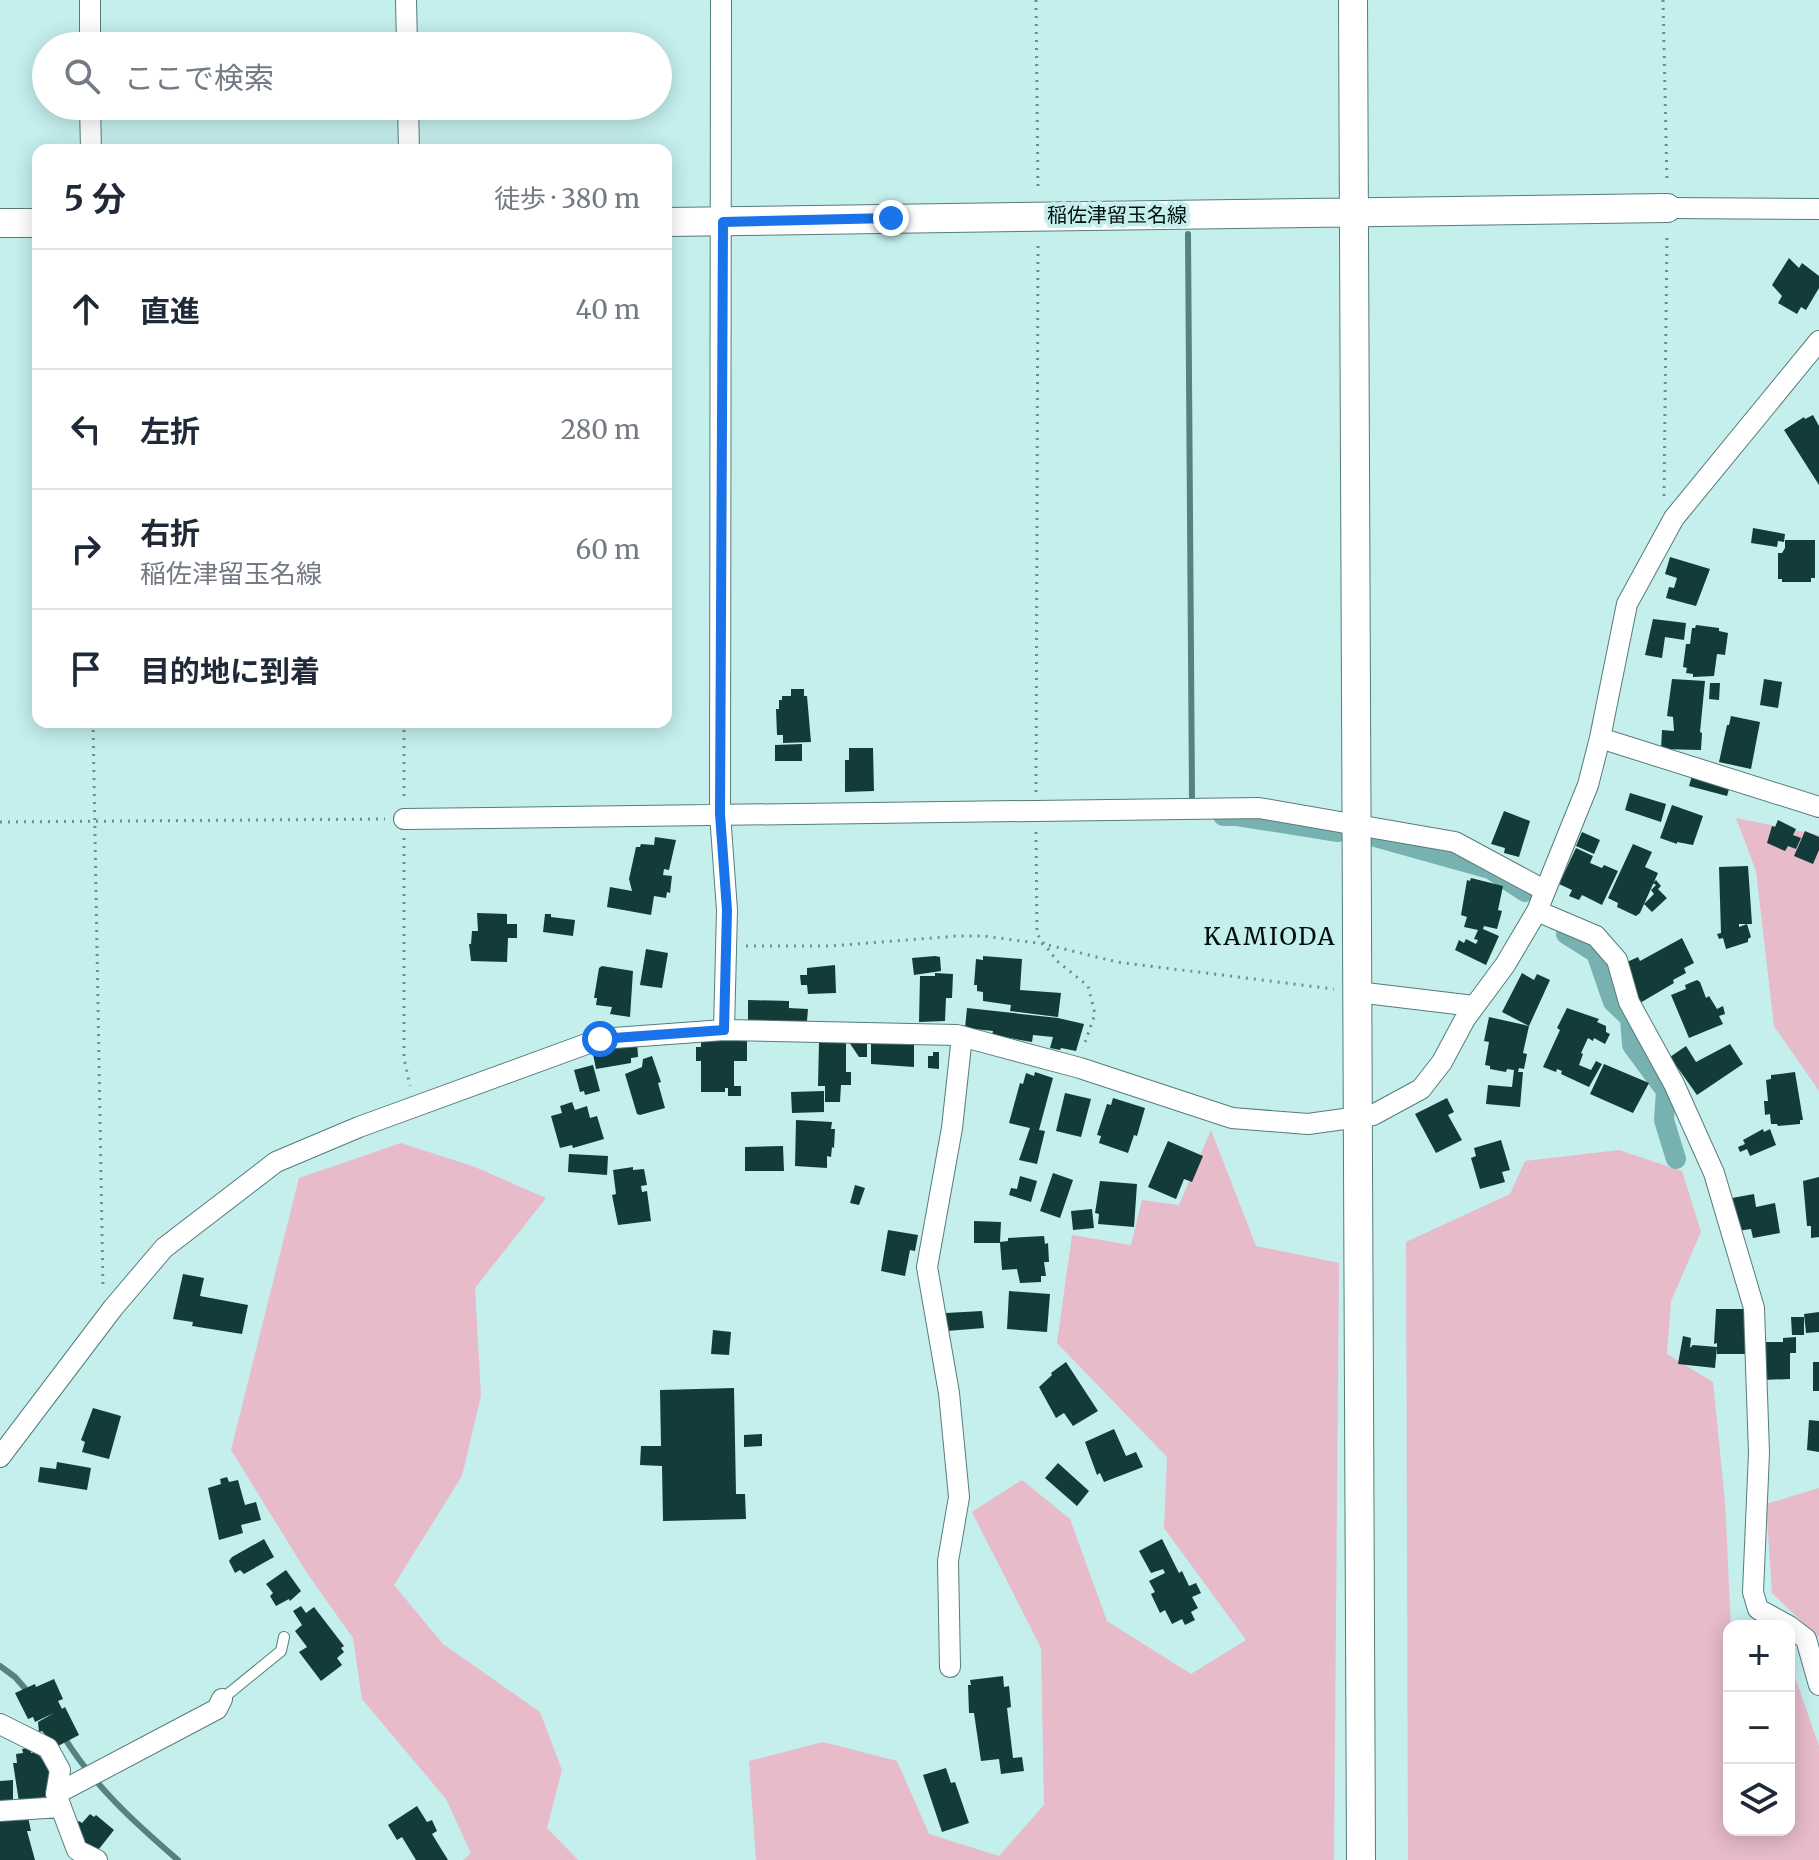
<!DOCTYPE html>
<html lang="ja">
<meta charset="utf-8">
<style>
:root{--surface:#fff;--page:#f2f2f3;--text:#1f2937;--muted:#747a83;--line:#e0e1e3}
body{margin:0;font-family:Merriweather,"Noto Sans JP",serif;background:var(--page);color:var(--text)}
.controls{position:absolute;right:24px;bottom:24px;display:grid;overflow:hidden;border-radius:16px;box-shadow:0 4px 20px #0003}
.controls button{width:72px;height:72px;display:grid;place-items:center;padding:0;border:0;border-bottom:2px solid var(--line);background:var(--surface);color:var(--text);font:40px sans-serif}
.stop{position:absolute;width:24px;height:24px;margin:-18px;border:6px solid #1a73e8;border-radius:50%;background:#fff}
.stop.end{background:#1a73e8;border-color:#fff;box-shadow:0 2px 8px #0008}
.list{margin:0;padding:0;list-style:none}
h2{display:flex;justify-content:space-between;align-items:center;height:104px;margin:0;padding:0 32px;font-size:34px}
h2 small{font-size:26px;font-weight:400;color:var(--muted)}
.list li{display:grid;grid-template-columns:52px 1fr auto;gap:24px;align-items:center;box-sizing:border-box;height:120px;padding:0 32px;border-top:2px solid var(--line)}
.list b{display:block;font-size:30px;white-space:nowrap}
.list p{margin:0;font-size:26px;white-space:nowrap;color:var(--muted)}
.list em{font-size:26px;font-style:normal;color:var(--muted)}
.icon{flex:none;width:44px;height:44px;fill:none;stroke:currentColor;stroke-width:2;stroke-linecap:round;stroke-linejoin:round}
.map{position:relative;flex:none;width:1819px;height:1860px;overflow:hidden}
.search{position:absolute;background:var(--surface);box-shadow:0 4px 20px #0003;left:32px;top:32px;width:640px;height:88px;display:flex;align-items:center;gap:20px;box-sizing:border-box;padding:0 28px;border-radius:44px;color:var(--muted);font-size:30px}
.panel{position:absolute;background:var(--surface);box-shadow:0 4px 20px #0003;left:32px;top:144px;width:640px;height:584px;border-radius:16px}
.map>svg:first-child{display:block}
</style>
<div class="map">
<svg width="1819" height="1860" viewBox="0 0 1819 1860">
<rect width="100%" height="100%" fill="#c4efed"/>
<path fill="#e7bbc9" d="M1736 818 1819 835V1091L1774 1026 1756 871Z
M1211 1130 1256 1246 1339 1263 1334 1860H756L749 1761 823 1742 897 1761 929 1834 999 1856 1044 1805 1041 1648 972 1512 1022 1480 1070 1519 1107 1621 1191 1674 1246 1640 1164 1528 1167 1457 1057 1343 1072 1235 1131 1245 1142 1200 1179 1205Z
M401 1143 475 1167 546 1198 475 1288 481 1396 462 1476 394 1585 443 1644 540 1712 562 1770 547 1828 578 1860H463L471 1853 446 1799 362 1699 353 1638 307 1573 231 1450 299 1178Z
M1619 1150 1682 1171 1701 1232 1671 1301 1667 1354 1713 1382 1725 1502 1731 1626 1729 1830H1789V1660L1819 1746V1860H1408L1406 1242 1510 1194 1525 1161Z
M1819 1488V1638L1772 1593 1766 1504Z"/>
<g fill="none" stroke-linecap="round" stroke-linejoin="round">
<path stroke="#558180" stroke-width="6" d="M1188 234 1192 797
M0 1666 15 1677 30 1694
M64 1737C94 1786 135 1823 178 1860"/>
<path stroke="#78b2b0" stroke-width="20" d="M1223 816H1237L1338 832
M1372 836 1490 869 1525 892
M1566 934 1596 953 1613 1002 1630 1018 1632 1045 1666 1091 1664 1120 1676 1159"/>
</g>
<path fill="#133b3a" d="M1789 258 1799 268 1802 263 1819 276V288L1806 310 1801 307 1797 314 1778 303 1782 296 1772 285Z
M1813 415 1819 426V485L1784 430 1804 417 1805 419Z
M1753 528 1785 534 1784 542 1778 541 1777 547 1751 543Z
M1785 540H1815V578H1811V582H1782V579H1778V553H1782L1785 548Z
M1670 557 1710 569 1696 606 1666 598 1669 587 1674 588 1677 578 1665 574Z
M1653 619 1686 623 1684 640 1665 637 1662 658 1645 655Z
M1696 625 1719 628V631L1728 633 1725 655 1717 654 1714 676 1693 677V674L1686 673 1687 668 1683 667 1686 644H1690L1692 628H1695Z
M1672 679 1705 681 1700 732 1702 733 1701 750 1661 749 1662 730 1674 731 1673 717 1667 716Z
M1764 679 1782 682 1778 708 1760 705Z
M1710 683H1720L1719 700 1709 699Z
M791 689H804V696H807L811 742 783 743V735H777L776 709H779V700H782V696H791Z
M1731 716 1760 722 1751 769 1719 762 1727 725H1729Z
M802 744V761H775V745Z
M849 748H873L874 791 845 792V760H849Z
M1693 772 1732 779 1727 796 1689 786Z
M1630 793 1666 804 1661 822 1625 810Z
M1672 805 1703 816 1693 845 1677 842V844L1660 838Z
M1504 811 1530 821 1519 857 1504 853 1505 848 1491 844Z
M1778 820 1796 829 1793 835 1801 838 1796 849 1788 846 1785 851 1767 843 1772 826 1775 827Z
M1805 831 1819 837V850L1813 864 1794 856Z
M1582 832 1600 840 1594 854 1576 846Z
M655 837 676 840 669 870 664 869 663 875 672 876 670 893 667 892 666 898 654 896 651 915 607 907 610 887 632 891 629 879 636 847H640L641 844 654 845Z
M1633 844 1652 852 1645 867 1658 873 1640 913 1636 916 1617 907 1618 903 1608 898Z
M1576 848 1593 856 1590 863 1602 868 1604 865 1618 871 1602 905 1582 895 1579 900 1569 896 1572 890 1559 884Z
M1748 866 1752 924H1739V927L1747 924 1751 937 1748 939V942L1726 949 1723 938 1719 939 1717 934 1721 933 1719 867Z
M1471 878 1503 886 1498 910 1502 911 1497 929 1484 926 1483 929 1499 936 1486 965 1455 950 1459 940 1464 943 1466 939 1476 944 1478 940 1474 939 1478 930 1464 927 1467 917 1461 915 1467 880 1470 881Z
M1656 880 1661 886 1658 889 1667 898 1652 912 1644 904 1654 894 1651 890 1656 885 1653 883Z
M477 913 507 914V924H517V938H508L507 962 471 961 469 944H471L472 931H478Z
M545 914H551V917L575 920 573 936 543 932Z
M1682 938 1694 963 1684 968 1686 973 1673 980 1674 983 1640 1003 1627 962 1638 957 1640 961Z
M646 949 668 953 662 988 640 985Z
M935 956 940 957 941 971 914 975 912 958Z
M983 956 1022 959 1020 990 1061 993 1058 1017 1010 1011 1011 1005 983 1001V992L977 991V985H974L976 959 983 960Z
M835 965 836 993 808 994 807 985H801L800 975H807V968Z
M602 966 633 971 630 1017 610 1014 612 1007 596 1005 597 998H594L599 968Z
M935 973 953 974 952 998H946L945 1021 919 1022 920 976H935Z
M1522 973 1534 980 1537 974 1550 980 1529 1026 1523 1053 1527 1054 1524 1069 1519 1068 1518 1072H1523L1520 1107 1486 1104 1488 1085 1512 1087 1514 1070 1507 1069 1506 1072 1490 1069V1066L1485 1065 1489 1042 1484 1041 1489 1017 1529 1026 1502 1012Z
M1697 980 1700 982 1706 998 1709 996 1717 1009 1723 1006 1725 1014 1719 1016 1723 1024 1689 1038 1671 995 1686 989 1685 985Z
M748 1000 789 1001V1008L808 1009 807 1021H748Z
M967 1008 1058 1018 1084 1024 1076 1051 1061 1048 1060 1050 1050 1048 1053 1037 1033 1035 1032 1042 992 1035 993 1031 965 1028Z
M1567 1008 1599 1019 1597 1022 1606 1026V1032L1610 1034 1605 1044 1594 1038 1593 1041 1588 1038 1581 1053 1583 1054 1579 1065 1591 1070 1596 1061 1602 1064 1589 1087 1561 1074 1562 1071 1557 1069 1556 1072 1543 1067 1560 1030 1557 1028Z
M721 1039 747 1040V1061H734V1086H741V1096H728V1088H725V1092H701V1061H696V1047H701V1041H721Z
M637 1040 638 1057 631 1058V1063L596 1069 592 1049Z
M914 1041V1067L871 1064V1044L875 1042Z
M819 1042 846 1043V1072H851V1085H841L840 1102H825V1086H818Z
M849 1042H867V1057H859Z
M1730 1044 1743 1064 1697 1095 1670 1057 1686 1046 1696 1062Z
M933 1052H939V1069L928 1068V1056H933Z
M652 1056 661 1082 658 1083 665 1108 640 1115 637 1114 625 1074 642 1067 643 1059Z
M1604 1064 1649 1083 1633 1113 1590 1094Z
M593 1065 600 1091 585 1095 584 1091 580 1092 574 1070Z
M1035 1072 1053 1078 1039 1130 1045 1131 1037 1164 1019 1160 1030 1128 1009 1123 1020 1083 1023 1084 1026 1073 1034 1076Z
M1795 1072 1803 1120H1800V1124L1778 1126 1777 1124H1771L1770 1114 1765 1115 1764 1101H1768L1766 1080 1771 1079V1075Z
M824 1091V1112L792 1113 791 1092Z
M1065 1093 1091 1099 1081 1137 1056 1131Z
M1113 1098 1145 1108 1137 1136 1134 1135 1128 1153 1099 1143 1101 1136 1097 1135 1107 1104 1111 1105Z
M1447 1098 1454 1112 1448 1115 1462 1140 1436 1153 1415 1114Z
M572 1102 575 1110 587 1106 590 1118 597 1116 604 1139 573 1148 572 1145 560 1148 551 1116 562 1113 560 1106Z
M796 1120 832 1122 831 1129H835L834 1148 832 1147 831 1157 827 1156V1168L795 1166Z
M1763 1129 1764 1132 1770 1129 1776 1145 1750 1156 1747 1149 1740 1152 1738 1147 1745 1144 1743 1140Z
M1501 1140 1510 1170 1502 1172 1505 1182 1480 1189 1471 1158 1476 1156 1474 1148Z
M1168 1141 1203 1156 1192 1182 1184 1179 1176 1199 1148 1187Z
M783 1146 784 1171H745V1147Z
M569 1154 608 1156 607 1175 568 1172Z
M633 1167V1170L644 1169 647 1185 641 1186 642 1192 647 1191 651 1221 618 1225 612 1195 616 1194 613 1170Z
M1053 1173 1073 1180 1060 1218 1040 1211Z
M1020 1176 1037 1181 1031 1202 1009 1195 1011 1188 1017 1189Z
M1819 1177V1237L1811 1238V1226H1807L1803 1181Z
M1100 1181 1137 1184 1134 1227 1098 1224 1099 1214 1095 1213Z
M855 1185 865 1188 859 1205 850 1203Z
M1754 1194 1756 1207 1775 1203 1780 1233 1753 1238 1751 1229 1737 1231 1732 1198Z
M1092 1209 1094 1228 1073 1230 1071 1211Z
M974 1221 1001 1222 1000 1242 1008 1241V1238L1044 1236 1045 1244 1048 1243 1049 1262H1044L1046 1276H1041V1282L1020 1283 1017 1269 1002 1270 1000 1243H974Z
M888 1230 918 1235 915 1251 910 1250 905 1276 881 1271Z
M183 1274 204 1278 200 1296 248 1305 242 1334 192 1326 193 1322 173 1319Z
M1009 1291 1050 1294 1047 1332 1007 1329Z
M1716 1309H1748L1749 1354H1717V1343L1714 1344Z
M982 1311 984 1328 947 1331 946 1313Z
M1819 1312V1332L1806 1333 1804 1314Z
M1791 1317H1804V1335H1792Z
M713 1330 731 1332 729 1355 711 1354Z
M1683 1336 1691 1338 1690 1348 1693 1345 1717 1347 1715 1368 1678 1364Z
M1796 1337V1353H1790V1379L1761 1380 1760 1342H1783V1338Z
M1066 1362 1098 1411 1073 1426 1064 1413 1056 1418 1039 1387 1052 1375 1051 1373Z
M1813 1362H1819V1391H1813Z
M734 1388 736 1494H745L746 1519 663 1521 662 1466 640 1465 641 1446H661L660 1390Z
M93 1408 121 1416 109 1459 82 1452 85 1442 81 1440Z
M1809 1420 1819 1421V1452L1807 1450Z
M1114 1429 1126 1456 1136 1452 1143 1467 1104 1482 1100 1473 1097 1475 1085 1442Z
M762 1434V1446L744 1447V1435Z
M57 1462 91 1468 87 1490 38 1482 40 1467 56 1469Z
M1058 1463 1089 1491 1077 1506 1045 1478Z
M227 1477 229 1482 238 1480 245 1505 256 1502 261 1520 241 1525 243 1533 219 1540 208 1488 221 1484 220 1479Z
M264 1539 274 1557 244 1574 240 1570 235 1573 229 1561 232 1557Z
M1162 1539 1179 1573 1182 1571 1189 1586 1196 1583 1201 1593 1192 1597 1198 1608 1191 1612 1195 1620 1185 1625 1182 1619 1172 1624 1165 1610 1160 1613 1151 1594 1155 1592 1149 1581 1165 1573 1163 1569 1151 1573 1139 1551Z
M286 1570 301 1591 290 1601 289 1599 276 1606 270 1596 273 1593 266 1584Z
M301 1606 306 1613 314 1607 344 1646 341 1648 344 1652 337 1658 342 1665 321 1681 299 1652 307 1647 295 1631 302 1625 293 1611Z
M1003 1676 1004 1687 1009 1686 1011 1707 1007 1708 1013 1758 1022 1757 1024 1771 1001 1774 999 1759 981 1761 974 1713H969L968 1685H971L970 1680Z
M54 1679 63 1699 58 1701 62 1709 65 1707 79 1735 56 1747 42 1731 39 1732 38 1722 54 1713 35 1722 33 1717 28 1719 15 1693 35 1684 36 1687Z
M31 1748V1753L36 1752 42 1759 45 1758 50 1766 49 1796 19 1802 13 1763H17L16 1754 23 1753 22 1749Z
M946 1768 951 1783 955 1782 969 1823 942 1832 923 1775Z
M13 1780V1802L0 1803V1781Z
M417 1806 427 1822 432 1820 437 1831 432 1834 448 1860H416L402 1837 397 1840 388 1825Z
M90 1814 94 1817 96 1815 114 1830 91 1859 67 1835 79 1821 82 1823Z
M28 1817 31 1831H27L35 1860H0V1818Z"/>
<g fill="none" stroke-linecap="round" stroke-linejoin="round">
<g stroke="#557c7b" stroke-width="12">
<path id="lane" d="M222 1699 281 1651 284 1637"/>
</g>
<g stroke="#557c7b" stroke-width="22">
<path id="street" d="M90 0V46
M406 0 407 46
M721 0 720 814 727 910 724 1030
M90 106 91 150
M408 106 409 150
M1667 208 1819 209
M1600 738 1819 807
M404 819 1259 808 1455 842 1544 890
M1537 911 1596 936 1617 960 1629 1002 1674 1084 1714 1173 1754 1308 1759 1453 1753 1592 1758 1609 1789 1626
M1357 992 1474 1006
M0 1457 113 1308 164 1248 276 1162 359 1127 600 1039 724 1030 957 1035 1080 1068 1232 1118 1308 1124 1373 1115 1421 1089 1442 1062 1465 1019 1505 965 1537 911 1588 785 1600 738 1627 604 1674 518 1819 341
M1789 1626 1806 1639 1819 1685
M950 1667 948 1561 959 1497 949 1393 927 1267 952 1128 962 1036
M0 1724 48 1748 60 1770 56 1794 77 1850 97 1860
M56 1794 217 1709 222 1699
M0 1811 61 1807"/>
</g>
<g stroke="#557c7b" stroke-width="30">
<path id="secondary" d="M1353 0 1361 1860
M666 222 1667 208
M0 223H38"/>
</g>
<path stroke="#6f8d8c" stroke-width="3" stroke-dasharray="2 6" stroke-linecap="butt" d="M1036 0 1038 192
M1663 0 1667 184
M1664 496 1667 232
M93 722 103 1288
M404 722V798
M1036 792 1038 240
M0 822 385 819
M1036 832 1037 934 1057 961 1088 986 1095 1014 1083 1048
M404 838V1058L410 1086
M746 946H830L957 936H984L1044 944 1117 962 1334 989"/>
<use href="#lane" stroke="#fff" stroke-width="10"/>
<use href="#street" stroke="#fff" stroke-width="20"/>
<use href="#secondary" stroke="#fff" stroke-width="28"/>
</g>
<g fill="none" stroke-linecap="round" stroke-linejoin="round">
<path stroke="#1a73e8" stroke-width="10" d="M600 1039 724 1030 727 910 720 814 723 222 891 218"/>
</g>
<g text-anchor="middle" stroke-width="8" stroke-linejoin="round" paint-order="stroke">
<g font-size="20" fill="#020f0f" stroke="#c4efed">
<text x="1117" y="222">稲佐津留玉名線</text>
</g>
<g font-size="24" letter-spacing="2" fill="#020f0f" stroke="#c4efed">
<text x="1270" y="945">KAMIODA</text>
</g>
</g>
</svg>
<div class="controls">
<button>+</button>
<button>−</button>
<button><svg class="icon" aria-label="layers" viewBox="0 0 24 24"><path d="M12 4l9 5-9 5-9-5zM3 14l9 5 9-5"/></svg></button>
</div>
<div class="stop" style="left:600px;top:1039px"></div>
<div class="stop end" style="left:891px;top:218px"></div>
<div class="search"><svg class="icon" aria-label="search" viewBox="0 0 24 24"><circle cx="10" cy="10" r="6"/><path d="M15 15l6 6"/></svg>ここで検索</div>
<section class="panel">
<h2>5 分<small>徒歩 · 380 m</small></h2>
<ul class="list">
<li><svg class="icon" aria-label="ahead" viewBox="0 0 24 24"><path d="M12 20V5M6 11l6-6 6 6"/></svg><div><b>直進</b></div><em>40 m</em></li>
<li><svg class="icon" aria-label="left" viewBox="0 0 24 24"><path d="M17 20v-9H6M10 6l-5 5 5 5"/></svg><div><b>左折</b></div><em>280 m</em></li>
<li><svg class="icon" aria-label="right" viewBox="0 0 24 24"><path d="M7 20v-9h11M14 6l5 5-5 5"/></svg><div><b>右折</b><p>稲佐津留玉名線</p></div><em>60 m</em></li>
<li><svg class="icon" aria-label="arrive" viewBox="0 0 24 24"><path d="M6 21V4h12l-3 4 3 4H6"/></svg><div><b>目的地に到着</b></div></li>
</ul>
</section>
</div>
